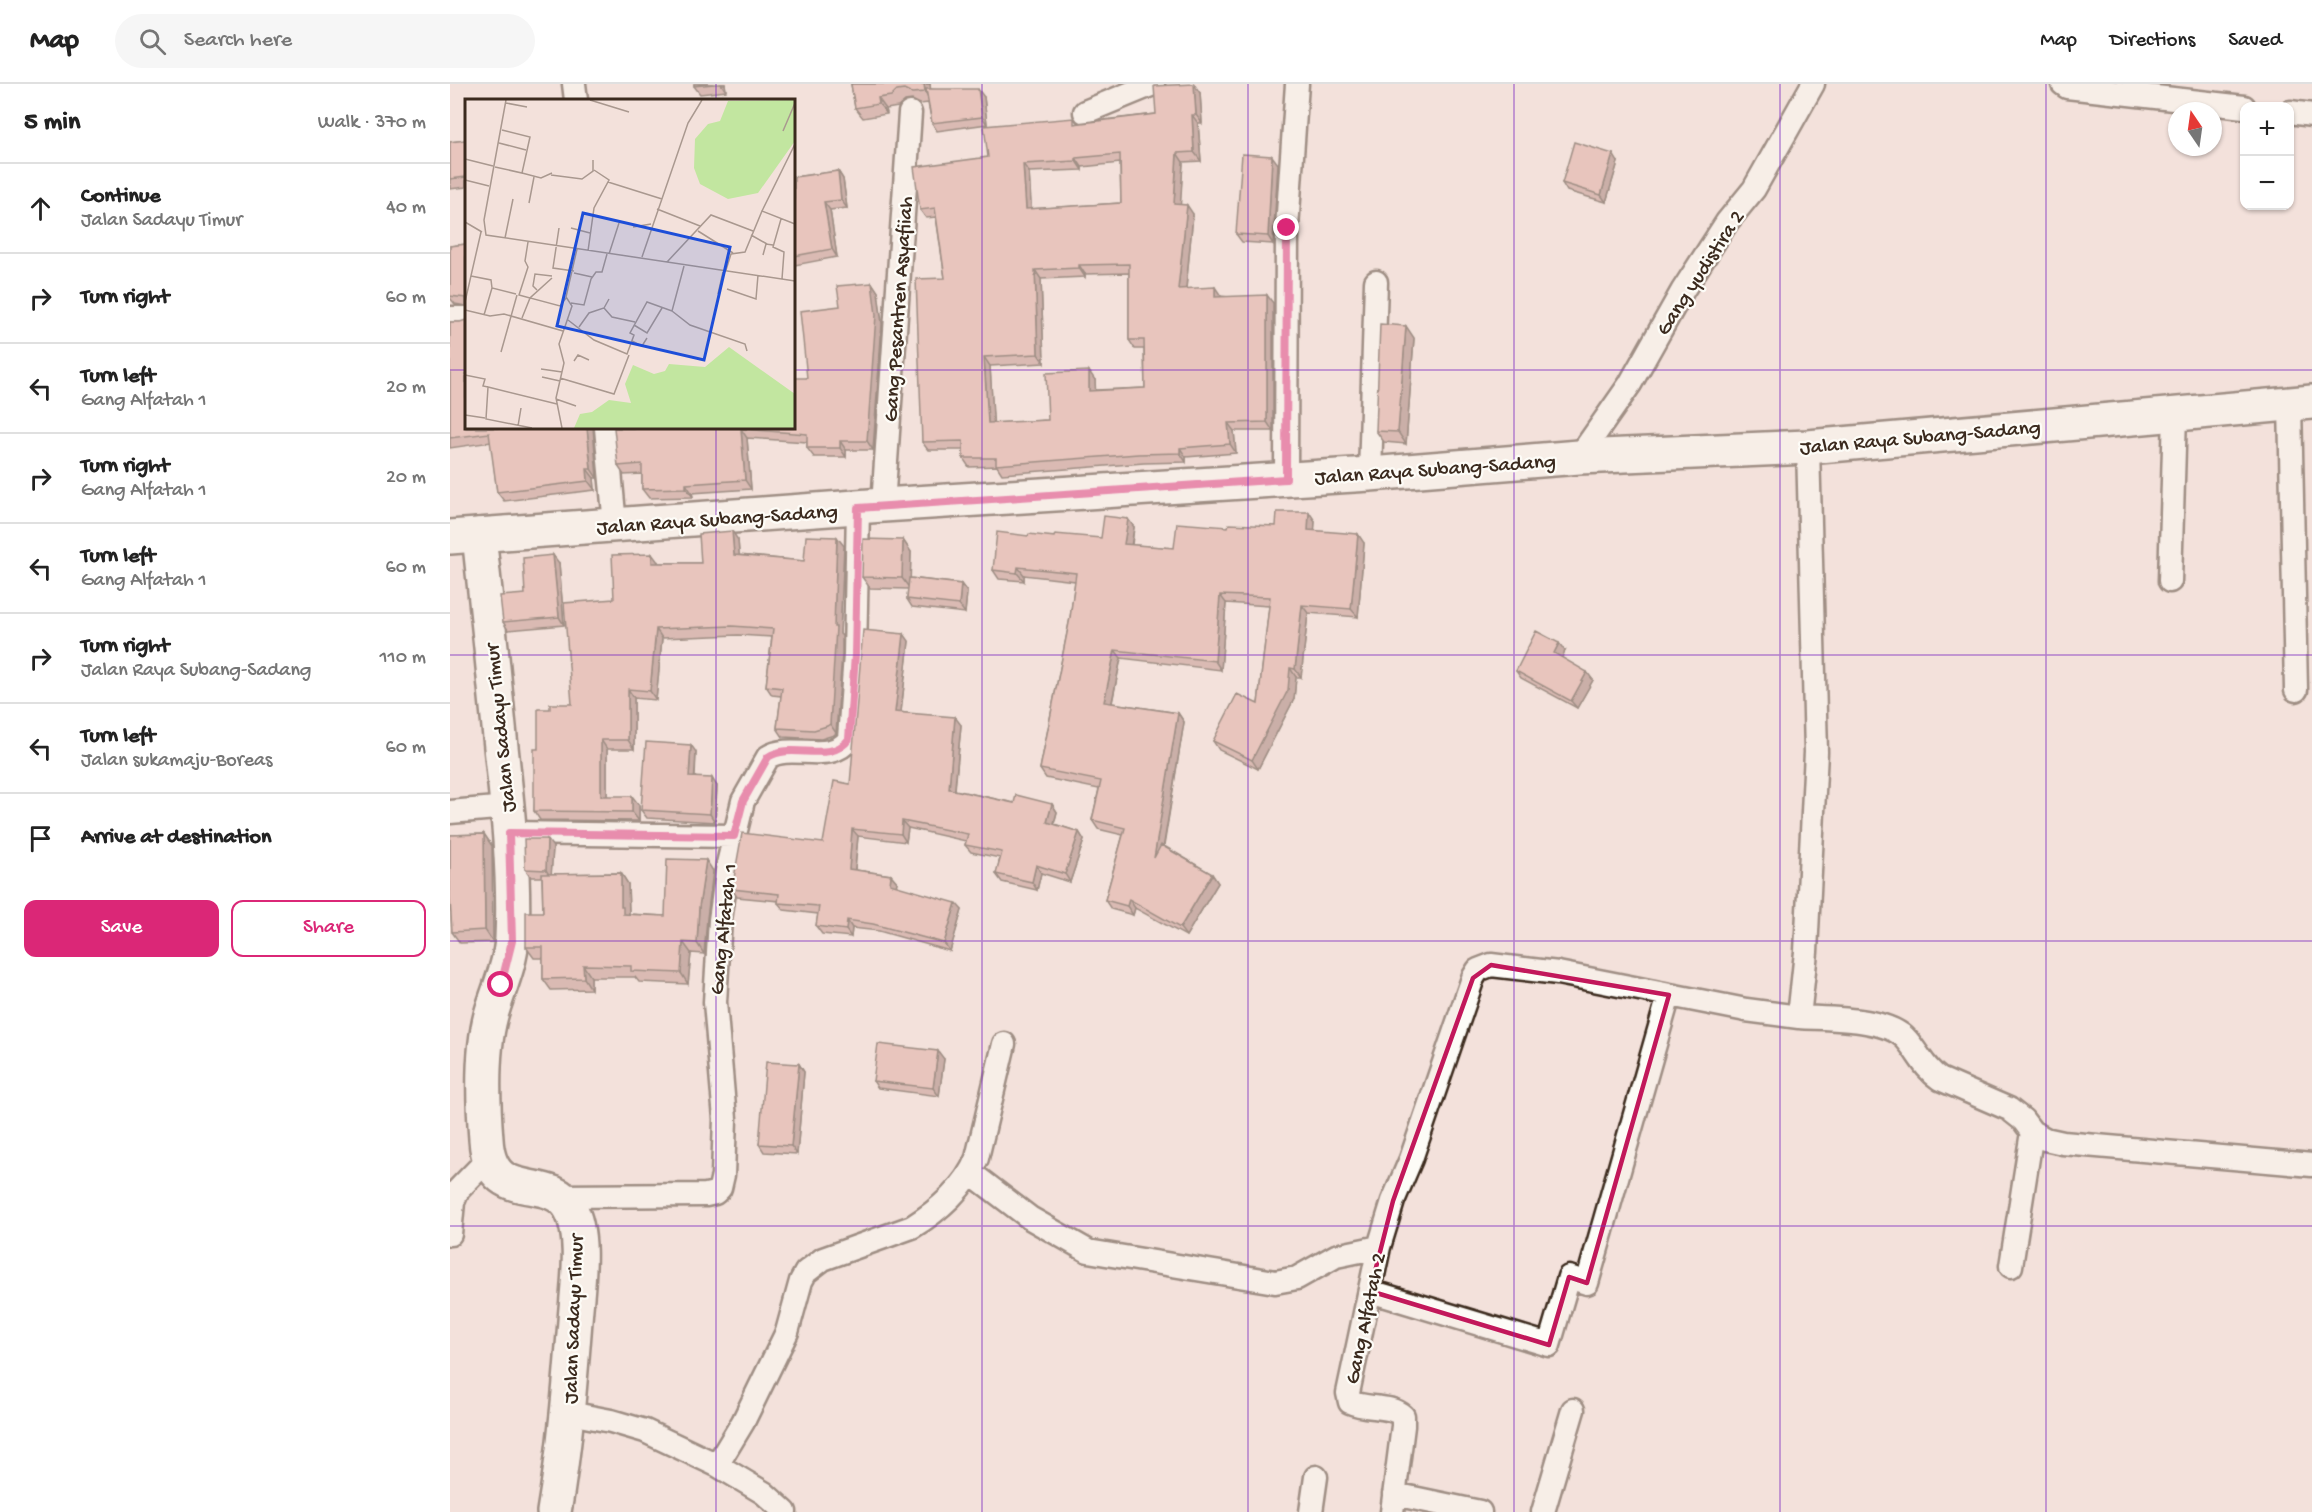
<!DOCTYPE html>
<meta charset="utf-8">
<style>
:root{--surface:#fff;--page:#f6f6f6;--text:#222;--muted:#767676;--line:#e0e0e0;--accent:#db2777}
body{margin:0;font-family:"Gochi Hand",sans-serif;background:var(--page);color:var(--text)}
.controls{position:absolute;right:18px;top:18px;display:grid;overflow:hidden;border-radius:12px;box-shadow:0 2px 4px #0004}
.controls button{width:54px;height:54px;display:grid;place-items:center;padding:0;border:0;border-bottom:2px solid var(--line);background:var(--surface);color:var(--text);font:30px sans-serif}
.compass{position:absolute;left:1718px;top:18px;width:54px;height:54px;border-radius:50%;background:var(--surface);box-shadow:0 2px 4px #0004;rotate:347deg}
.stop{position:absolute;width:18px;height:18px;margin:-14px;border:4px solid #db2777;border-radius:50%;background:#fff}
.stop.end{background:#db2777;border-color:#fff;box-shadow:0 2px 6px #0008}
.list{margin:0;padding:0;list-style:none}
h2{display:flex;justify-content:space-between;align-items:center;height:78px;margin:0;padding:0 24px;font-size:26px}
h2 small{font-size:20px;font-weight:400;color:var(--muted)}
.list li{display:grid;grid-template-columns:39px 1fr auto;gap:18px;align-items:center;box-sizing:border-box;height:90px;padding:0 24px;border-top:2px solid var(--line)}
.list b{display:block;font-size:22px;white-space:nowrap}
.list p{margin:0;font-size:20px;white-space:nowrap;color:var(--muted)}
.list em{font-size:20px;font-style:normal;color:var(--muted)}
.actions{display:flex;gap:12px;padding:18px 24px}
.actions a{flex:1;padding:14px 0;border:2px solid var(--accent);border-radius:12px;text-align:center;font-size:21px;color:var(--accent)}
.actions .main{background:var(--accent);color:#fff}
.icon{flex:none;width:33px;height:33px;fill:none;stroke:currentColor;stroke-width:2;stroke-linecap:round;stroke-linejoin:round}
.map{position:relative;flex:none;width:1862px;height:1428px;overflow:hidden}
header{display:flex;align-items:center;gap:36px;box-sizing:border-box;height:84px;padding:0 30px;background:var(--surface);border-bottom:2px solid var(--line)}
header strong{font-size:28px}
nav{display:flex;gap:33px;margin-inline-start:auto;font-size:21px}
.search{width:420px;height:54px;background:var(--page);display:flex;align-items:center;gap:15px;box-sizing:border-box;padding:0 21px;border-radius:33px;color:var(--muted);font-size:22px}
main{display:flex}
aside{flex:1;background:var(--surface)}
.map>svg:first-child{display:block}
</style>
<header>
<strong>Map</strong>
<div class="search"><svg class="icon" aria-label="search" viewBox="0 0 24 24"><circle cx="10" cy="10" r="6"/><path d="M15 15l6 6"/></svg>Search here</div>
<nav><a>Map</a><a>Directions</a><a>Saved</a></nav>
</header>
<main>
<aside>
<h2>5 min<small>Walk · 370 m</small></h2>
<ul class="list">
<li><svg class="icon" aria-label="ahead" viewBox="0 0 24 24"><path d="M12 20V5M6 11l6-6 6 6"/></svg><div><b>Continue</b><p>Jalan Sadayu Timur</p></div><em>40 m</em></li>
<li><svg class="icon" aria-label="right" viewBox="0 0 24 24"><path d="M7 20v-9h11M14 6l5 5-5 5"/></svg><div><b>Turn right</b></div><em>60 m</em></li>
<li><svg class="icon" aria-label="left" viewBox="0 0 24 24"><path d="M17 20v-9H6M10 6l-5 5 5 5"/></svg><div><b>Turn left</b><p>Gang Alfatah 1</p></div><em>20 m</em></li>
<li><svg class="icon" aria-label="right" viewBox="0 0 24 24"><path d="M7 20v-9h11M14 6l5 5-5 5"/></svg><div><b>Turn right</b><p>Gang Alfatah 1</p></div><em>20 m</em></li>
<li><svg class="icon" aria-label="left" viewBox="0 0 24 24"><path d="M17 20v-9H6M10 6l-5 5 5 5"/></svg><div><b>Turn left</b><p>Gang Alfatah 1</p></div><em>60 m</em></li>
<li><svg class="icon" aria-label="right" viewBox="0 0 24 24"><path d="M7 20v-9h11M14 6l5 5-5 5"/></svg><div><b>Turn right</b><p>Jalan Raya Subang-Sadang</p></div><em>110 m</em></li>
<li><svg class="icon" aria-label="left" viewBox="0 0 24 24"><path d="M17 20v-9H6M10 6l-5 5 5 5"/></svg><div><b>Turn left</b><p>Jalan sukamaju-Boreas</p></div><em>60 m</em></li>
<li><svg class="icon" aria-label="arrive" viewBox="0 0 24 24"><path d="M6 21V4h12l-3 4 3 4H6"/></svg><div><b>Arrive at destination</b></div></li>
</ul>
<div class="actions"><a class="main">Save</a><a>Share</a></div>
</aside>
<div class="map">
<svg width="1862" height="1428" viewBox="0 0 1862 1428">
<rect width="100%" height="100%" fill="#f3e1db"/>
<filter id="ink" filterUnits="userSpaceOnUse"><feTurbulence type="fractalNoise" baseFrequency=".0167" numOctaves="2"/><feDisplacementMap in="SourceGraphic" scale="12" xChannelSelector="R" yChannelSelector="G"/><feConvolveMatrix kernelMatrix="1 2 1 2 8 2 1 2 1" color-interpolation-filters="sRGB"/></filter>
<g filter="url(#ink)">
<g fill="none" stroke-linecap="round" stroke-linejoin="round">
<g stroke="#3b2a1e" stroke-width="27">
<path id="street" d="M124 0 126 16
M1613 0 1617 3 1794 23
M635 28 703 0
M1840 28 1862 31
M0 234H16
M1840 320 1846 606
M156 344 165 441
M1129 373 1180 300 1233 206 1277 138 1304 105 1363 0
M920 390 926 198
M836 395 837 144 847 0
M433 421 460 29
M1720 497 1725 330
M0 728 58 723
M59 749 284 752
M1349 933C1377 935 1438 933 1457 956 1469 970 1474 984 1490 995L1559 1025 1573 1036 1582 1048 1595 1055 1613 1059 1862 1081
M521 1089 580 1134 638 1167 825 1198 847 1194 886 1172 929 1163
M107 1112 256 1111 265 1109 270 1104 273 1091 275 1035 265 918 270 836 278 780 293 717 318 673C341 658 381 681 399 655L405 571 408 424
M0 1150 3 1118 8 1106 39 1074
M1561 1182 1582 1048
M920 1207 1099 1261 1119 1193 1137 1199 1219 911
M119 1329 161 1337 195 1347 267 1381 314 1409 335 1428
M267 1381 293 1338 337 1248 351 1197 356 1188 373 1175 462 1143C488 1127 516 1103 527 1074L554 960
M944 1410 1030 1428
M861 1428 866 1393
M942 1428 953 1342V1332C940 1320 917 1326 900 1318L898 1309 929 1163 943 1117 961 1075 1023 894 1028 886 1041 881 1108 889 1296 926 1349 933 1356 868 1366 668 1358 363
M1093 1428 1123 1326"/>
</g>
<g stroke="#3b2a1e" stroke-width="38">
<path id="secondary" d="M29 451C37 522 44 592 51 663 58 727 65 792 62 855 60 882 48 906 41 931 31 968 33 1017 36 1055 40 1124 99 1087 120 1124 136 1152 127 1205 125 1237 120 1301 115 1364 104 1428"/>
</g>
<g stroke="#3b2a1e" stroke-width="38">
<path id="primary" d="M0 453 433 421 920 390 1129 373 1358 363 1862 318"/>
</g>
<use href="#street" stroke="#fdfcf7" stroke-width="22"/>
<use href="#secondary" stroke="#fdfcf7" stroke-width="33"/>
<use href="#primary" stroke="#fdfcf7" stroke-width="33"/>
</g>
<path fill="#bd8b84" stroke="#3b2a1e" stroke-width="1.5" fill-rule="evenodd" d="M244 0H275L276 7 250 10 244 2Z
M401 0H480V5L534 13 537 40 487 47 482 39 478 19 470 20 462 16 455 17 448 23 436 25 437 30 413 34 405 24Z
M750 9 752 39H748L751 77 733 78 730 121 743 130 736 205 771 212 823 219V347H784L786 369 736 373V378L694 379 552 390 547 382 519 383 513 374V366H478L472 358 495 194 486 133 476 134 470 126 538 73 627 39 706 30ZM670 79 671 119 581 125 579 88 632 86V83ZM679 189V256L685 265H694L695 304 645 306V296L598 336 543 339 540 282 594 279 591 195 635 193V190Z
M16 56V103L0 105V58Z
M1168 78 1156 118 1117 107 1112 99Z
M828 80 823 160 792 158 786 150Z
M388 87 393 95 397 124 380 126 387 173 345 181 344 178V93Z
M16 160V222L5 220 0 214V162Z
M422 199 428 208 432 240 423 366H396V373H364L357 364V358L297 354 301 405 242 409 243 413 199 414 192 405V390L174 391 168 382 357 294 390 222Z
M0 238H10L143 345 147 394H144L145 406 54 417 47 408 41 358 0 364Z
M964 254 956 360 934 358 926 347Z
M865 437 864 446 914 459 908 533 858 529 851 593H846L844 615 808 685 769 666 763 657 808 620 819 522 776 519 771 586 671 574 662 619 728 629 734 638 714 762 762 790 768 799 736 852 685 824 683 831 661 825 655 816 673 751 648 745 642 736 649 705 596 694 590 685 620 534 625 497 574 491V497L549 495 543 486 578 452 651 454 684 443 682 461 724 464 778 443 826 442Z
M288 456 289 471 354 477 394 462 390 550 392 552V570L386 649 384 651 371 655 333 653 327 644 331 612 322 611 316 602 322 553 288 551 212 554 206 616 184 614V665H157V712L189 721V737L90 736 84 727 88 665 100 625 122 620 164 515 208 478V479H251Z
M453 456 461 468 460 494 511 500 517 508 515 529 462 523 457 515 458 505 420 504 412 493Z
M109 479 114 541 58 546 53 538 75 510Z
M459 557 451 628 511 641 505 706 564 719 602 720 607 728 604 740 629 748 634 756 620 798 591 789 587 806 552 798 546 790 550 774 521 768 515 761 516 757 458 744 456 758 408 752 405 786 441 791 447 798 446 802 512 826 500 867 429 847 402 844 401 853 372 850 366 842 368 830 334 826 328 819 329 817 287 813 282 805 373 759 400 700Z
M1115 567 1111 573 1143 596 1127 624 1071 594 1066 587Z
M246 668 245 693 267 702 265 738 197 734 191 726Z
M34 750 42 762 43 858 10 859 2 848 1 827H0V751Z
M103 763 101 790 171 789 178 800 179 830 215 832 263 787 257 834 254 870 241 869 238 900 189 898 185 893H141V905L101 906 93 895V874H84L76 863 93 828 92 793H81L75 785Z
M494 975 489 1012 428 1004 423 997Z
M349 980 354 988 347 1070 314 1068 309 1060Z"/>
<path fill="#9a716b" stroke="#3b2a1e" stroke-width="1.5" d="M271 0H275L276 7Z
M474 0H480L482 18 475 8Z
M744 0 750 9 752 39 746 31Z
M528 5 534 13 537 40 532 33Z
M428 14 436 25 437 30 429 20Z
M742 31 748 39 751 77 744 68Z
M727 69 733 78 730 129 724 120Z
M1163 70 1168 78 1156 118 1151 111Z
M822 72 828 80 823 160 818 152Z
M626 74 632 83V86L626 77Z
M573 80 579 88 582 134 576 125Z
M388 87 393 95 397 124 391 116Z
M374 118 380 126 387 173 382 165Z
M737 121 743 130 735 214 728 205Z
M629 181 635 190V193L629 184Z
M585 186 591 195 594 279 588 270Z
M422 199 428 208 432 240 423 366 417 357Z
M765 203 771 212V221L765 213Z
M817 211 823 219V347L817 338Z
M956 242 964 254 956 360 948 348Z
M534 273 540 282 544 348 538 339Z
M639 287 645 296 646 315 639 307Z
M778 339 784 347 786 369 780 360Z
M137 344H143L147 394 141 385Z
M291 345 297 354 301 405 295 396Z
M390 357 396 366V373L390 364Z
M730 364 736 373V378L730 369Z
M137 385 144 394 145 406 138 397Z
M236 400 242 409 243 413 236 404Z
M859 428 865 437 864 455 858 446Z
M678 435 684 443 680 469 674 460Z
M282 447 288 456 290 480 284 471Z
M908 450 914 459 908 533 901 525Z
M387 453 394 462 390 550 392 552V570L386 649 380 640Z
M453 456 461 468 460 505 452 494Z
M202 470 208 478V488L202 479Z
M103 471 109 479 114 541 109 533Z
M568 483 574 491V497L567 489Z
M511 500 517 508 515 529 509 521Z
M770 511 776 519 771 586 765 577Z
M852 521 858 529 851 593 845 585Z
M206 545 212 554 206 616 200 607Z
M454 550 459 557 450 636 445 628Z
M1109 559 1115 567 1110 577 1104 569Z
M665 566 671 574 660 627 654 618Z
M840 584 846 593 844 615 808 685 802 676Z
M1137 588 1143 596 1127 624 1121 617Z
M178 605 184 614V665L178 656Z
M728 629 734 638 710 783 704 774Z
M505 633 511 641 504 713 499 705Z
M151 656 157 665V721L151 712Z
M241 661 246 668 244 701 239 693Z
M262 694 267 702 265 738 260 730Z
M182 712 189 721V737L182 728Z
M602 720 607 728 602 746 597 738Z
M452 737 458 744 456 758 451 750Z
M402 745 408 752 404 793 399 785Z
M629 748 634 756 620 798 615 790Z
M34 750 42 762 43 858 35 846Z
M97 755 103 763 101 794 96 786Z
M256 776 263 787 257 834 254 870 247 859 249 823Z
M586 781 591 789 587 806 582 798Z
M171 789 178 800 179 831 173 830 171 823Z
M762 790 768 799 736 852 730 844Z
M441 791 447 798 445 808 440 800Z
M679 815 685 824 683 831 677 822Z
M506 819 512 826 500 867 494 859Z
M397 836 402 844 401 853 396 846Z
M233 858 241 869 238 900 231 889Z
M133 881 141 893V905L134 894Z
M488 967 494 975 489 1012 483 1004Z
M349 980 354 988 347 1070 341 1062Z"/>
<path fill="#dca299" stroke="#3b2a1e" stroke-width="1.5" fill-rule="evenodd" d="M244 0H264L244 2Z
M401 0H474L475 8 462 9 454 5 447 6 441 12 428 14 429 20 405 24Z
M744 0 746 31H742L744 68 727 69 724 120 737 121 728 205 765 203V213L817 211V338L778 339 780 360 730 364V369L688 370 546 381V374H513V357L472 358 466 195 495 194 485 124 470 126 464 83 538 73 534 42 624 34V40L706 30 704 2ZM670 70 671 119 576 125 573 80 626 77V74ZM679 180V256H694L695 304 639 307V287L596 289 598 336 538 339 534 273 588 270 585 186 629 184V181Z
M476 5H528L532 33 482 39Z
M16 56V93L0 95V58Z
M1124 58 1163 70 1151 111 1112 99Z
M792 70 822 72 818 152 786 150Z
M388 87 391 116 374 118 382 165 344 172V93Z
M16 160V214L0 212V162Z
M422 199 426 231 417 357H390V364H357V350L291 345 295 396 236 400V404L192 405V380L168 382 164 344H344V294H357L350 227 390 222 387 202Z
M16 236V344H137L141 385H137L138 397 47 408 39 349 0 354V238H10Z
M930 240 956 242 948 348 926 347Z
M827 428H859L858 446 908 450 901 525 852 521 845 585 840 584 838 606 802 676 763 657 787 610 808 620 820 513 770 511 765 577 665 566 654 618 728 629 704 774 711 761 762 790 730 844 679 815 677 822 655 816 675 744 642 736 651 697 590 685 620 534 626 489 568 483 567 489 543 486 547 448 578 452 579 450 604 453 605 450 651 454 654 432 678 435 674 460 724 464 727 439 778 443 779 440 826 442Z
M282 447 284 471 354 477 356 452 387 453 384 543H386L385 561 380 640 377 642 364 646 327 644 332 604 316 602 323 545 282 542 206 545 200 607 178 605V656H151V712H182V728L84 727V665H88V625H100V620H122L114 519 164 515 162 471 202 470V479H251L249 450Z
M413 455 453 456 452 494 412 493Z
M103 471 109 533 53 538 50 512 75 510 73 474Z
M459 494 511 500 509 521 457 515Z
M413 546 454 550 445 628 505 633 499 705 564 719 566 711 602 720 597 738 629 748 615 790 586 781 582 798 546 790 552 768 515 761 518 750 452 737 451 750 402 745 399 785 441 791 440 800 506 819 494 859 423 840 397 836 396 846 366 842 369 822 328 819 329 810 282 805 292 749 373 759 384 697 400 700Z
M1086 547 1109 559 1104 569 1137 588 1121 617 1066 587Z
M196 658 241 661 239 693 262 694 260 730 191 726Z
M34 750 35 846 2 848 0 815V751Z
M74 755H97L96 786 75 785Z
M217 775 256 776 249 823 247 859 233 858 231 889 181 887V882L133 881 134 894 93 895V863H76V828H93L92 790 171 789V823H173V830L215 832Z
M428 960 488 967 483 1004 423 997Z
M316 978 349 980 341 1062 309 1060Z"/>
</g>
<g fill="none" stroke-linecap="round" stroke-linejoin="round" filter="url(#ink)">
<path stroke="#db2777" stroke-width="8" d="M51 901 62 857 59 749 284 752 293 717 318 673C342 657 380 681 399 655L405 571 408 424 836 395 837 144"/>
</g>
<path d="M0 0H1862V1428H0ZM1041 881 1219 911 1137 1199 1119 1193 1099 1261 920 1207 943 1117 1023 894Z" fill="#f3e1db" fill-opacity=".55" fill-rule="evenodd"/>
<path fill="none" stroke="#c2185b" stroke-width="4.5" stroke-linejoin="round" d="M1041 881 1219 911 1137 1199 1119 1193 1099 1261 920 1207 943 1117 1023 894Z"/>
<path fill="none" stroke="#7b2cbf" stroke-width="1.5" stroke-opacity="0.55" d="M266 0V16M532 0V1428M798 0V1428M1064 0V1428M1330 0V1428M1596 0V1428M0 286H16M344 286H1862M266 344V1428M0 571H1862M0 857H1862M0 1142H1862"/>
<g text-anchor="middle" stroke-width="4.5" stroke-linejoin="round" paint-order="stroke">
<g font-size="21" fill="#3b2a1e" stroke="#fdfcf7">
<text transform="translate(1249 188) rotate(-57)" y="7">Gang yudistira 2</text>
<text transform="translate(447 225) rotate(-86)" y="7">Gang Pesantren Asyafiiah</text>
<text transform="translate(1470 352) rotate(-5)" y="7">Jalan Raya Subang-Sadang</text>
<text transform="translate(985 384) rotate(-4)" y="7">Jalan Raya Subang-Sadang</text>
<text transform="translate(267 434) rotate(-4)" y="7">Jalan Raya Subang-Sadang</text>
<text transform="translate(49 644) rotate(-96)" y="7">Jalan Sadayu Timur</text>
<text transform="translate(272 845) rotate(-84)" y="7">Gang Alfatah 1</text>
<text transform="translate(914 1234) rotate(-78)" y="7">Gang Alfatah 2</text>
<text transform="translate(122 1235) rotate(-88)" y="7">Jalan Sadayu Timur</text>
</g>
</g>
<g transform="translate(15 15)">
<rect width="330" height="330" fill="#f3e1db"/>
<path d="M330 1V42L293 94 263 100 235 85 229 69 230 40 243 25 255 22 263 2ZM264 248 330 295V329H109L115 315 127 313 144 301 166 304 160 285 168 266 189 275 200 272 204 265 240 268Z" fill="#c2e6a0"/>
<path fill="none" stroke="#a9988f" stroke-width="1.5" d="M41 1 19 121 21 136 330 182M125 1 164 13M41 4 62 8M0 18V37M318 32 330 4M34 44 61 51M0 60 28 67M30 68 57 74 65 38 37 31M57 74 76 79 87 74M86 76 117 80 128 72V61M0 81 24 87M143 83 197 100M64 104 69 78M192 110 235 127M297 112 330 45M316 120 308 148 319 153 317 180M0 123 17 133M168 128 186 125M94 129 88 169 109 172M106 129 125 134M233 132 268 154M286 136 302 145M40 139 48 100M123 152 129 109 144 81 129 71M144 155 154 124M298 156 301 145 308 146M177 158 223 24 237 1M202 163 246 116 288 132M261 171 266 155 280 153 297 112 330 125M109 174 127 178M6 177 26 181 27 189 51 195M87 179 65 199 95 207 101 199M262 190 291 200 293 176M72 191 68 187 70 175 87 177M253 195 258 173M0 203 16 133M106 204 119 206 126 180 131 173H137L142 155M139 209 147 218 170 223M0 211 25 217 39 215 98 232M207 212 225 226 280 245 282 252M19 216 27 189M57 219 65 199 54 196 63 168 60 162 63 143M103 221 129 241 162 255 169 236 165 234 182 203 207 212 219 167M169 226 182 234 197 209M114 228 124 214 139 209 144 200M167 242 177 247 182 239M36 253 52 196M109 262 113 256 124 261M76 270 97 273M0 276 20 280 18 287 23 288M77 278 95 282M95 279 149 295 164 256M91 300 111 307M0 316 20 319M53 327 56 309M67 329 21 320 23 288 92 305M97 329 91 299 99 264 94 245 107 207 101 198 112 150"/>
<path fill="#1d4ed8" fill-opacity="0.15" stroke="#1d4ed8" stroke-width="3" d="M118 114 265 148 239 261 92 227Z"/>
<rect width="330" height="330" fill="none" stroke="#3b2a1e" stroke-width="3"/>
</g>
</svg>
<div class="controls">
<button>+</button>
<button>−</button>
</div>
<svg class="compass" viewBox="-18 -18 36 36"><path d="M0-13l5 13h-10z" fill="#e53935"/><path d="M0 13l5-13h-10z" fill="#767676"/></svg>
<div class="stop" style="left:51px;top:901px"></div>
<div class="stop end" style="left:837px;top:144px"></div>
</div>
</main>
